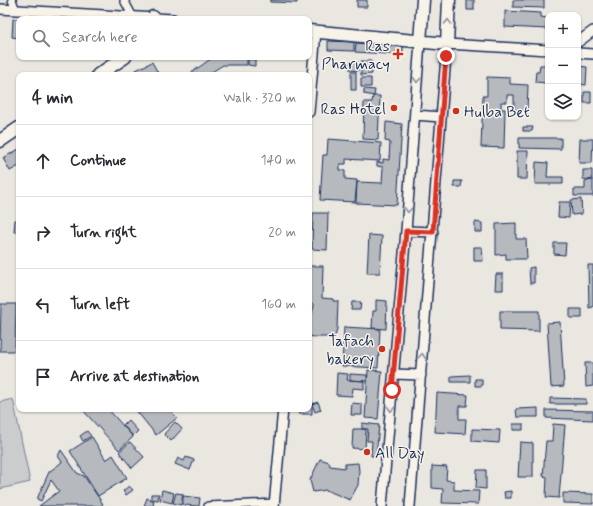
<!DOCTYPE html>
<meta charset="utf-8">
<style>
:root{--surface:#fff;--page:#f2f2f3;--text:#2b2b33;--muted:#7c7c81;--line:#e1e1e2}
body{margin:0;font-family:Mynerve,sans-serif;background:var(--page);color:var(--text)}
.controls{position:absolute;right:12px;top:12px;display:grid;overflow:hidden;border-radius:8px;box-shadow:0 1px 3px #0004}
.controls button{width:36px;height:36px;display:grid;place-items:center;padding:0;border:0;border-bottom:1px solid var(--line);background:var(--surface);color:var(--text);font:20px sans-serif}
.stop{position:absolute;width:12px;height:12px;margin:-9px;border:3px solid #d93025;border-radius:50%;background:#fff}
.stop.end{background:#d93025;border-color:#fff;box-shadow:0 1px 4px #0008}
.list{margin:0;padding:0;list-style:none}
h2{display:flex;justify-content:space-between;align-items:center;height:52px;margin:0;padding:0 16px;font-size:17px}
h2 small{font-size:13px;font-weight:400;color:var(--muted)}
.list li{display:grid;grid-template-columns:26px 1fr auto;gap:12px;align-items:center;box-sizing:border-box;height:72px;padding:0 16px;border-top:1px solid var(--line)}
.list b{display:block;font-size:15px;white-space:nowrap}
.list em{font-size:13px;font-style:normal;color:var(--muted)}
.icon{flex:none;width:22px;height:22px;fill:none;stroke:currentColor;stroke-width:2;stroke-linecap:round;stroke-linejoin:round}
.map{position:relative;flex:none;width:593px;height:506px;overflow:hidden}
.search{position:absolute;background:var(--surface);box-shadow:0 1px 3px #0004;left:16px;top:16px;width:296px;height:44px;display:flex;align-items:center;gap:10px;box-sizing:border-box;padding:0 14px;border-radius:8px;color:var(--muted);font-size:15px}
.panel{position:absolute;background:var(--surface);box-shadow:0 1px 3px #0004;left:16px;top:72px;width:296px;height:340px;border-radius:8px}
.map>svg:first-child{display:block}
</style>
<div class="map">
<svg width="593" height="506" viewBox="0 0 593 506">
<rect width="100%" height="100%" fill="#eae7e0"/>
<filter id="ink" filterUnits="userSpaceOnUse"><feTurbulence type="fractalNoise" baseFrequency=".025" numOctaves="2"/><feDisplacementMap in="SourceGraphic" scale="8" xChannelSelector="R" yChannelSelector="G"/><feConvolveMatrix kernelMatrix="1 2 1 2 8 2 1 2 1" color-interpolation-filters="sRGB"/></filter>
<g filter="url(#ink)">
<path fill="#cbcccd" stroke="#737e96" d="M13 399 30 482 0 489V402Z"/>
<path fill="#b6babf" stroke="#1b2f5e" d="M270 0H297V3L270 2Z
M357 0H367V7H357Z
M467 0H474V10H467Z
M513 0H544V8L513 7Z
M505 11 541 13V17L548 18V29L505 27Z
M13 19H19V38L12 37Z
M328 41 354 42V51L328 50Z
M356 43 403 46V55L355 52Z
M247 57V65H223L207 75H188L212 58Z
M248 59H255V66L248 65Z
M361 61H371L372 74 361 75Z
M152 62 158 73 153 75H126Z
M350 62H358V71L350 70Z
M540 65H548V83L535 82 536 72H539Z
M578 66 587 67 586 85 578 84Z
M351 72H356V90H351Z
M487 77 510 78V84L528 85 527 111 514 110V95H507V102H501V109H505L504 148 481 147 483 96H487Z
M361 78H371V87H361Z
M364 89 375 90 374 96 364 94Z
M584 92H591V103H584Z
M373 96H380L378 140 363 139 364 102H372Z
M386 122 402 124 397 205 356 203 357 182 382 183 383 167 377 166V162L383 163V159L389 160 390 142 385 141Z
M523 127H533L532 131H523Z
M519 138H561V149L519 148Z
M328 139 381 143 380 161 346 159V164H340V170L345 171V179L357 180 355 202 320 200 323 155H327Z
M580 139H593L592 163H579Z
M19 149V166L10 171 3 158Z
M517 151H528L527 179H517Z
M536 162 548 163 547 177H563V184H535Z
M583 170H592V180L583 179Z
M593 180V196H574V189H585V181Z
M454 181H462L461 187H454Z
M581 199 582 214 572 215 571 200Z
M559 202H570L569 218 558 217Z
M313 213H328L327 250 312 249Z
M15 220H19V232H14Z
M475 222 482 223V232H475Z
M516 223V239H526L527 259H506V254L496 255V224Z
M369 235 382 236 380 273H367Z
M554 243H566L565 255 554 254Z
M474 247H482L483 261H474Z
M588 265H593V307L589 308Z
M310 266H323L322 298 333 299V301H338L337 329 335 337H314L309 336 310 320 314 306V304L309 302Z
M534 267V283H530L529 268Z
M496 274H503V290H495Z
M376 300 387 301 386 329 372 328 373 311H376Z
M352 302H361L360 310H351Z
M1 304H16L15 351H0Z
M570 309H582V318H570Z
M500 311H539V331L500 330Z
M560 322 564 386 551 387 547 323Z
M344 327 380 329 378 368 342 366Z
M585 363H593V386L586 387Z
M368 370 382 371 378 419 365 418Z
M337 373 348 374 347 380 364 381V389L353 388 352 396 336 395Z
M350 374 367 375V381L350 380Z
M470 375V382H451V376Z
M475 379H482V386H475Z
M437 393 468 395 467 406H459V419H466L465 434 435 432Z
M550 398 586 399V404H550Z
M309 401H312V414H299V409H309Z
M318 402 321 410 315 412 312 404Z
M352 403 362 404V415H351Z
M538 408V417H517L516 409Z
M82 409H108L133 437 119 450Z
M135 409H169L177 418 156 435Z
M546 410 593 411V420L546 418Z
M128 420 138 431 133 436 123 425Z
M175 422 182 429 171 441 164 434Z
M362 423 379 425 376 456H371L372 441H367L368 429H362Z
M513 424H523V430H513Z
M553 424 565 425 559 498 546 497 547 477 543 476 546 441H552Z
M353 429H366L365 449 352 448Z
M472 429 500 430 499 443 472 441Z
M87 431 91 436 83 441 80 436Z
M92 437 106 460 113 455 127 478 98 496 70 451Z
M130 442 144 457 132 468 119 452Z
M520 442 533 443V477H518Z
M61 450 77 473 84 476 103 504 100 506H39L59 491 51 480 41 501 37 499 49 472 62 462 58 456Z
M186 457 194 460 190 470 175 464 178 458 184 461Z
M320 459 329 462 330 466 345 468V464L358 463 359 471 358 485 350 500 326 490 313 492 310 480Z
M432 466 447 467 446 480 454 481V490L479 491 478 504 442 503 443 489 432 488Z
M477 470H486V489L476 488Z
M129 486 133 490 126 495 123 491Z
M162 490 174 493 172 503 160 500Z
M511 491V498H505L504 492Z
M176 493 183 494 181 505 173 503Z
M563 493 593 494V504L563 503Z
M151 494H159L158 500 151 499Z
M183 496 200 498 199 506 183 505Z
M147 498 154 501 153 506H144Z"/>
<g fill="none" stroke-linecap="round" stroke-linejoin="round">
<g stroke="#1b2f5e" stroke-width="10">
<path id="street" d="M12 0 16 10
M124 0 134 19
M208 506 275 503"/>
</g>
<g stroke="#1b2f5e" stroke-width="12">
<path id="secondary" d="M0 9 173 19
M578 42 593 31
M578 53 593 54
M309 112 316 31
M415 115 441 117
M406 231 433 232
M394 374 421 375
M274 506 283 409
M382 506 406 231 420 42
M410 506 447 44 548 50"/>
</g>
<g stroke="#1b2f5e" stroke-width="15">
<path id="highway" d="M153 17 154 19
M309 31 447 44 449 0
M420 42 423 0
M98 75 125 57
M0 141 19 128"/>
</g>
<use href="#street" stroke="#f7f3e8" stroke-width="7"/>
<use href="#secondary" stroke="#f7f3e8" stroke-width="9"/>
<use href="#highway" stroke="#f7f3e8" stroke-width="12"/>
</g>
<defs><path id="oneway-chevron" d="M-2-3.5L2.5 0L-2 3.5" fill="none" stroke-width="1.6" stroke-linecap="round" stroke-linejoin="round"/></defs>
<g stroke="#8991a3">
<use href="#oneway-chevron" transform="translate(448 22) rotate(-88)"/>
<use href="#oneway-chevron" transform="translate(417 80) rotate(94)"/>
<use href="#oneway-chevron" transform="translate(408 210) rotate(94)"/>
<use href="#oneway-chevron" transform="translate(422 356) rotate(-85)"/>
<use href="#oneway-chevron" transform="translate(391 409) rotate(95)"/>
</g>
</g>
<g fill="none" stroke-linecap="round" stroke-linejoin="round" filter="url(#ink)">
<path stroke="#d93025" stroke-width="5" d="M392 390 406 231 433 232 446 56"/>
</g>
<g fill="#c8321e" stroke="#f7f3e8" stroke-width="1.5">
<path d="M396 48h4v4h4v4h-4v4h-4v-4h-4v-4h4z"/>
<circle cx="394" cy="108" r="4"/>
<circle cx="456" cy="111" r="4"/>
<circle cx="382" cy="349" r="4"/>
<circle cx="367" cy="452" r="4"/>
</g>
<g text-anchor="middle" stroke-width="3" stroke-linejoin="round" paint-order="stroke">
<g font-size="16" fill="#1b2f5e" stroke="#f7f3e8" text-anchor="end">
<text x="390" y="51">Ras<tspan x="390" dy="18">Pharmacy</tspan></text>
<text x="386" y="114">Ras Hotel</text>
<text x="464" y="117" text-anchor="start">Hulba Bet</text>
<text x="374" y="346">Tafach<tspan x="374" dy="18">bakery</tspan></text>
<text x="375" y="458" text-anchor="start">All Day</text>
</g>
</g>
</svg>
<div class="controls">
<button>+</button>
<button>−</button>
<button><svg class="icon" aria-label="layers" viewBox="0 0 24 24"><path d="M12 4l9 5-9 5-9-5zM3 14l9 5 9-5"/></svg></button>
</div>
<div class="stop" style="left:392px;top:390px"></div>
<div class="stop end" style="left:446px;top:56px"></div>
<div class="search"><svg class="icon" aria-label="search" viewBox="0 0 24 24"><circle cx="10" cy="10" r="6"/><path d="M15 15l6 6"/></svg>Search here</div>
<section class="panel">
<h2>4 min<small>Walk · 320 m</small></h2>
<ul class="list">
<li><svg class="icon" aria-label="ahead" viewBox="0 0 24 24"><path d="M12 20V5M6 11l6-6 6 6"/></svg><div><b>Continue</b></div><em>140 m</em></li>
<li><svg class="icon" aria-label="right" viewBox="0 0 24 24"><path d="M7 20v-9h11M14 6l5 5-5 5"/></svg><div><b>Turn right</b></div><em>20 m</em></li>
<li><svg class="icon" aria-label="left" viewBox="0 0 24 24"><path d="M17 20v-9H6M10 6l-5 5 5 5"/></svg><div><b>Turn left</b></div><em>160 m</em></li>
<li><svg class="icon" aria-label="arrive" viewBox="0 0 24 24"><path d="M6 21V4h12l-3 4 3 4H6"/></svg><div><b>Arrive at destination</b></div></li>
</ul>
</section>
</div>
